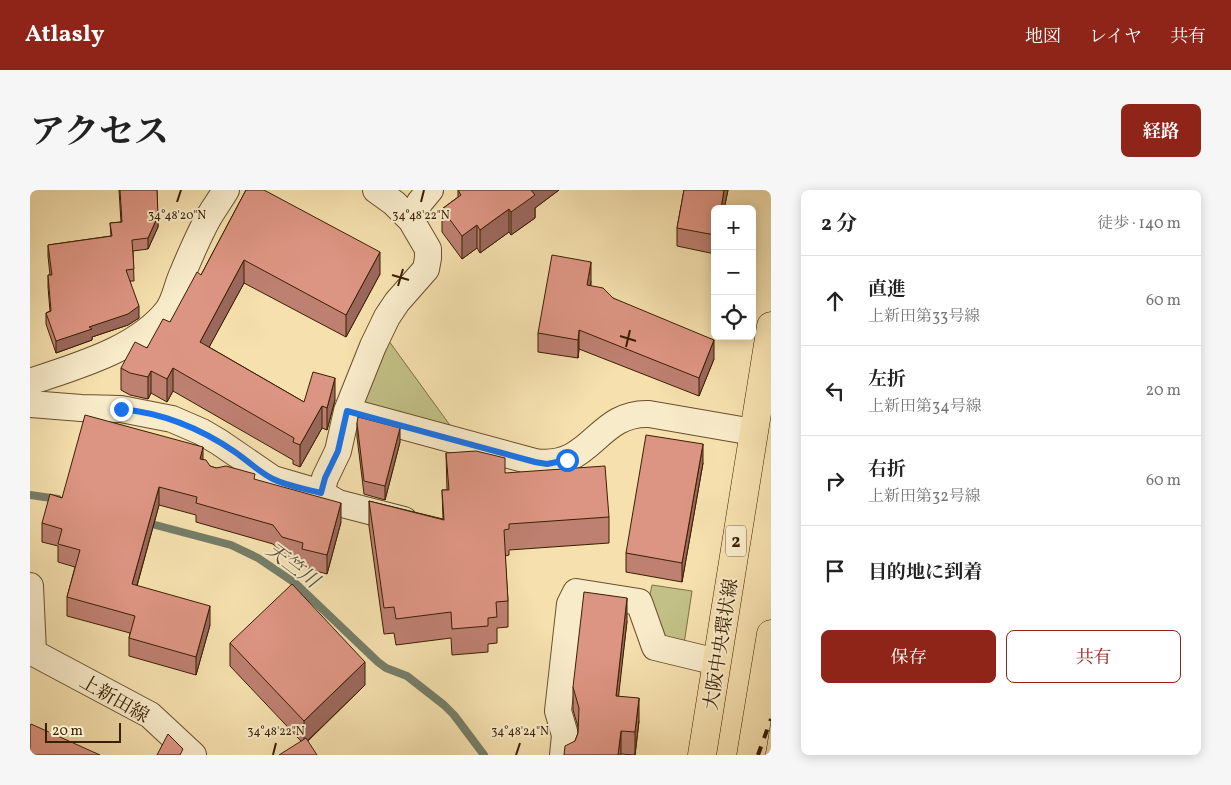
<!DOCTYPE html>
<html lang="ja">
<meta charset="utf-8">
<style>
:root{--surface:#fff;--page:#f6f6f6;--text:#222;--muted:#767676;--line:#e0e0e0;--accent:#8f2418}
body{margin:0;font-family:Vollkorn,"Noto Serif JP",serif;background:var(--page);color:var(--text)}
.controls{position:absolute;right:15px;top:15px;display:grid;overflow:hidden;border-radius:8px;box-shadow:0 2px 12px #0003}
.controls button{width:45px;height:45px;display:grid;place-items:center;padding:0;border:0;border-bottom:1px solid var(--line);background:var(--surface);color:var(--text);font:25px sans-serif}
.scale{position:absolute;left:15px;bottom:12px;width:76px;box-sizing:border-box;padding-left:5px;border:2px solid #3a1f00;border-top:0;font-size:14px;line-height:18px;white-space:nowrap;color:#3a1f00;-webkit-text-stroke:4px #f8ebca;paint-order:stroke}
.stop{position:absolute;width:15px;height:15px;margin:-11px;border:4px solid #1a73e8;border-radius:50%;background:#fff}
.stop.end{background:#1a73e8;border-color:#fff;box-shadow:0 1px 5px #0008}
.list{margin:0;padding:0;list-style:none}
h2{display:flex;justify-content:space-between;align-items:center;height:65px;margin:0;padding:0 20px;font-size:21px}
h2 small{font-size:16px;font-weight:400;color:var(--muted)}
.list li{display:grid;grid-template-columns:32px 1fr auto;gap:15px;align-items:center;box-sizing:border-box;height:90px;padding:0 20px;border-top:1px solid var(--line)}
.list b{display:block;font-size:19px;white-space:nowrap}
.list p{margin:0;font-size:16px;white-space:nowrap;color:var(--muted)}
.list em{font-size:16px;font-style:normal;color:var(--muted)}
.actions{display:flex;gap:10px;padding:15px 20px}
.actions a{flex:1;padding:11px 0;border:1px solid var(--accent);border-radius:8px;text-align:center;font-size:18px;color:var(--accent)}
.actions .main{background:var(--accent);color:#fff}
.icon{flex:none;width:28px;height:28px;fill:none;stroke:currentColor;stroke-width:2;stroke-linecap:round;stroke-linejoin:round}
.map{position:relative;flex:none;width:741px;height:565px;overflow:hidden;border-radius:8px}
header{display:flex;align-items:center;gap:30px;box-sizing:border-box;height:70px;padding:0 25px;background:var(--accent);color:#fff}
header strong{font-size:24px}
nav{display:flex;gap:28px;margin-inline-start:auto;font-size:18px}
.intro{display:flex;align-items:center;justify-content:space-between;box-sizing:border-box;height:120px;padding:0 30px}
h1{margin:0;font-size:35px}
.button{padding:12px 22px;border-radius:8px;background:var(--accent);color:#fff;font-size:18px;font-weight:700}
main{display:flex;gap:30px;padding:0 30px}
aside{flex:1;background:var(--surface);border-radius:8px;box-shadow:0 2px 12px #0003}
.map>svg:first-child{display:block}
</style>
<header>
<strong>Atlasly</strong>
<nav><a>地図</a><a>レイヤ</a><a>共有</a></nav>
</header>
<div class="intro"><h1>アクセス</h1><a class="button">経路</a></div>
<main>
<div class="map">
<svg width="741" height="565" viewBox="0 0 741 565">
<rect width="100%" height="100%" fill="#f5e0ae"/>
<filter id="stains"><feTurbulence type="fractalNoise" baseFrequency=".004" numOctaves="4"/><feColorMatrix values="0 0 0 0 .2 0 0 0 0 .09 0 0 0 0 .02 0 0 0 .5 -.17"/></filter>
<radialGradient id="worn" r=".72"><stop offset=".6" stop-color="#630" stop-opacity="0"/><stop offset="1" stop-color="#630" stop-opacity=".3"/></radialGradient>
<path fill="#c2c086" stroke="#7e7043" d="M356 147 422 238 337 214 332 204Z
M622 395 662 401 654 454 630 450 619 409Z"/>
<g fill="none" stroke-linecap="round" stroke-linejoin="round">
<path stroke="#757e68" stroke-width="8" d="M0 305 28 309
M114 332 201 355 228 368 265 393 348 472 356 478 377 486 414 515 424 525 454 565"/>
<g stroke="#694f2c" stroke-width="28">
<path id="minor" d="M346 0 364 13 381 30 390 12 400 0
M0 192C46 176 107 160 138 120 145 110 147 96 152 85 159 68 166 52 174 36 180 23 189 12 196 0
M0 214 51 218 91 219 142 229 172 242 189 252 243 289 291 303 308 313 374 330
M317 221 505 272C562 280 566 222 619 224L723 242
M291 303 295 288 308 261 317 221 343 156 357 127 367 112 396 79 398 68V59L381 30
M0 396 3 462
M0 461 120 525 163 565
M533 565 535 545 528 521 540 414 546 402 609 412 625 457 687 472"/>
</g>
<g stroke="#3a1f00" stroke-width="29">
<path id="major" d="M672 565 741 136"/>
</g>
<g stroke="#3a1f00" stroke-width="29">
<path id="highway" d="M721 565 741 444"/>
</g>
<use href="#minor" stroke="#f8ebca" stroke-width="26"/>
<use href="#major" stroke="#f5e0ae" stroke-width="28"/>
<use href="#highway" stroke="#f5e0ae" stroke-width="28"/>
<path stroke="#3a1f00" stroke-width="4" stroke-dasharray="9 9" stroke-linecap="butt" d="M728 565 741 529"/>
</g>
<path fill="#be8071" stroke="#3a1f00" d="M89 0H127L128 37 118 59 103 61 104 91H100L109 128 98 135 62 147V150L26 163 16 134V123L20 121 18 97V85H20L18 66V55L81 46 80 33 91 32Z
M216 0 350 84 316 147 214 93 179 157 274 212 305 210 297 240 292 238 270 277 263 274V270L143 201 137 212 121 203 118 209 100 205 91 200V178L117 158 140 132 171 85Z
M428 0H529L505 18V28L481 45 479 42 450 63 447 58 432 69 412 42V19L428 7Z
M654 0H698L694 19H685V64L647 56V38Z
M561 91V96L583 108 684 169 669 206 549 159 548 168 508 162V143Z
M327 233 370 252 355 310 334 304 327 247Z
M416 263 475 283 579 327V353L479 360V365L475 366 478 411V437L467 438V453L458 454V462L422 465 421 448 366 455 364 443 354 444 339 336V311L413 329 412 300H417Z
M173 269 180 276 186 278 225 290 311 332 297 384 272 377V371L252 366 243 354 166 332V325L129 315 107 396 180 435 166 485 99 466V448L100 443 37 426V407L45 377 28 372V356L12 352V333L32 308Z
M673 273 652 392 596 382V363Z
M597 431 588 506 609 531 605 565 591 564 545 551 548 543V537L543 520V497Z
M200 453 335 495 278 551H271L200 476Z"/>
<path fill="#9b685c" stroke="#3a1f00" d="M500 0H529L505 18V28L481 45V22Z
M694 0H698L694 19H691Z
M479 19V42L450 63V40Z
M128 26V37L118 59V48Z
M447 35V58L432 69V46Z
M350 62V84L316 147V125Z
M214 70V93L170 174V152Z
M561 72V91L557 114V95Z
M109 116V128L98 135 62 147V150L26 163V151Z
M549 140V159L548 168V150Z
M684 150V169L669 206V188Z
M143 178V201L137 212V189Z
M121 181V203L118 209V187Z
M305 188V210L297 240V218Z
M292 216V238L270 277V255Z
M370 238V252L355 310V296Z
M673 254V273L652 392V373Z
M173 257V276L170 269Z
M129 297V315L102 413V394Z
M311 313V332L297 384V365Z
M597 408V431L586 529V506Z
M180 416V435L166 485V467Z
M335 472V495L274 554V531Z
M609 508V531L605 565V542Z
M591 541V565H588Z"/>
<path fill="#dd9583" stroke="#3a1f00" d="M90 0H127L128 26 118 48 102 50 104 79 96 80 109 116 98 124 59 137 62 139 26 151 16 123 21 121 18 85H22L18 55 82 46 80 33 92 32Z
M216 0H234L350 62 316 125 214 70 170 152 274 212 283 182 305 188 297 218 292 216 270 255 263 252 264 248 143 178 137 189 121 181 118 187 100 183 91 178 105 152 117 158 133 129 140 132 167 82 171 85Z
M428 0H501L505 5 481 22 479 19 450 40 447 35 432 46 412 19 431 5Z
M654 0H694L691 19H685V45L647 38Z
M522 65 561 72 557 95 573 98 583 108 684 150 669 188 549 140 548 150 508 143Z
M55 225 173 257 170 269 176 270 180 276 186 278 196 276 225 284 224 289 311 313 297 365 272 359 273 353 252 347 243 335 166 313 167 307 129 297 102 394 180 416 166 467 99 448 105 426 37 407 50 360 28 354 32 339 12 333 20 304 32 308Z
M328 227 370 238 355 296 334 291 327 233Z
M616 245 673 254 652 373 596 363Z
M446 261 475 268V283L575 276 579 327 479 334V339L474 340 478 411 466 412 467 427 458 428V436L422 439 421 422 366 429 364 417 354 418 339 311 414 330 412 300H419L416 263Z
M262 394 335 472 274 531 200 453Z
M554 402 597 408 586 506 609 508 605 542 591 541 588 565H534L535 556 545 551 548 543 549 518 543 497Z
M1 534 70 565H0V536Z
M138 544 153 559 150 565H127Z
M276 548 287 565H249Z"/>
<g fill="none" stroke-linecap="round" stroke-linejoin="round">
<path stroke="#1a73e8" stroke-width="6" d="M91 219C133 223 170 238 205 262 218 271 229 282 243 289 257 296 276 299 291 303L295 288 308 261 317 221 505 272 517 274 537 270"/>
</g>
<path fill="none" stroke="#3a1f00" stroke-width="2" d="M147 12 151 0M391 12 394 0M362 85 379 90M368 96 373 79M590 146 606 151M596 157 600 140M243 565 246 553M486 565 490 553"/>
<g text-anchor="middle" stroke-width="4" stroke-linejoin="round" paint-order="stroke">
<rect fill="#f8ebca" stroke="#735c3d" stroke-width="1" x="696" y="335.5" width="20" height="31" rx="4"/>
<g font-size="18" font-weight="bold" fill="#3a1f00">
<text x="706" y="357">2</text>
</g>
<g font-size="19" fill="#3a1f00" stroke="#f8ebca">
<text transform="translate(690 454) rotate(-81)" y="7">大阪中央環状線</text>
<text transform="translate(85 508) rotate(30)" y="7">上新田線</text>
</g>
<g font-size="20" font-style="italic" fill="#574e34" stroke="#f8ebca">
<text transform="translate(263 375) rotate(37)" y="7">天竺川</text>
</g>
</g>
<g font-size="12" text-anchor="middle" fill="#3a1f00" stroke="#f8ebca" stroke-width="4" stroke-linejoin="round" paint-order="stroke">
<text x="147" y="29">34°48'20"N</text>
<text x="391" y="29">34°48'22"N</text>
<text x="246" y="545">34°48'22"N</text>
<text x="490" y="545">34°48'24"N</text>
</g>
<rect width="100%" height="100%" filter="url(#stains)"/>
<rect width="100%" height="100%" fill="url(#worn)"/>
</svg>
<div class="controls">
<button>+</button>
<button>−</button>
<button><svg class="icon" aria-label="locate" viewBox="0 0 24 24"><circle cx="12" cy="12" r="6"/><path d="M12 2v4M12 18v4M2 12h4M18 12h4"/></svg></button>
</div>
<div class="scale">20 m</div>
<div class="stop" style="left:537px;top:270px"></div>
<div class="stop end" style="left:91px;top:219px"></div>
</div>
<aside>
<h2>2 分<small>徒歩 · 140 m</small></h2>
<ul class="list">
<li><svg class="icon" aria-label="ahead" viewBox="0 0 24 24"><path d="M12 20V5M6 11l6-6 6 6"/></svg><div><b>直進</b><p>上新田第33号線</p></div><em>60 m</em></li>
<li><svg class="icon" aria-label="left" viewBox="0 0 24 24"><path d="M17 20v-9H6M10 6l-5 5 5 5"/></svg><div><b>左折</b><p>上新田第34号線</p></div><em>20 m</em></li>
<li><svg class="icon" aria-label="right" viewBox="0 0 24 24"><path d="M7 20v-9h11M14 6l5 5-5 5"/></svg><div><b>右折</b><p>上新田第32号線</p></div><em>60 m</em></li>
<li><svg class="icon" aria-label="arrive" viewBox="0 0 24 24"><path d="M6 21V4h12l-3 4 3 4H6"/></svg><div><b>目的地に到着</b></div></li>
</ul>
<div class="actions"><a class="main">保存</a><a>共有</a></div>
</aside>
</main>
